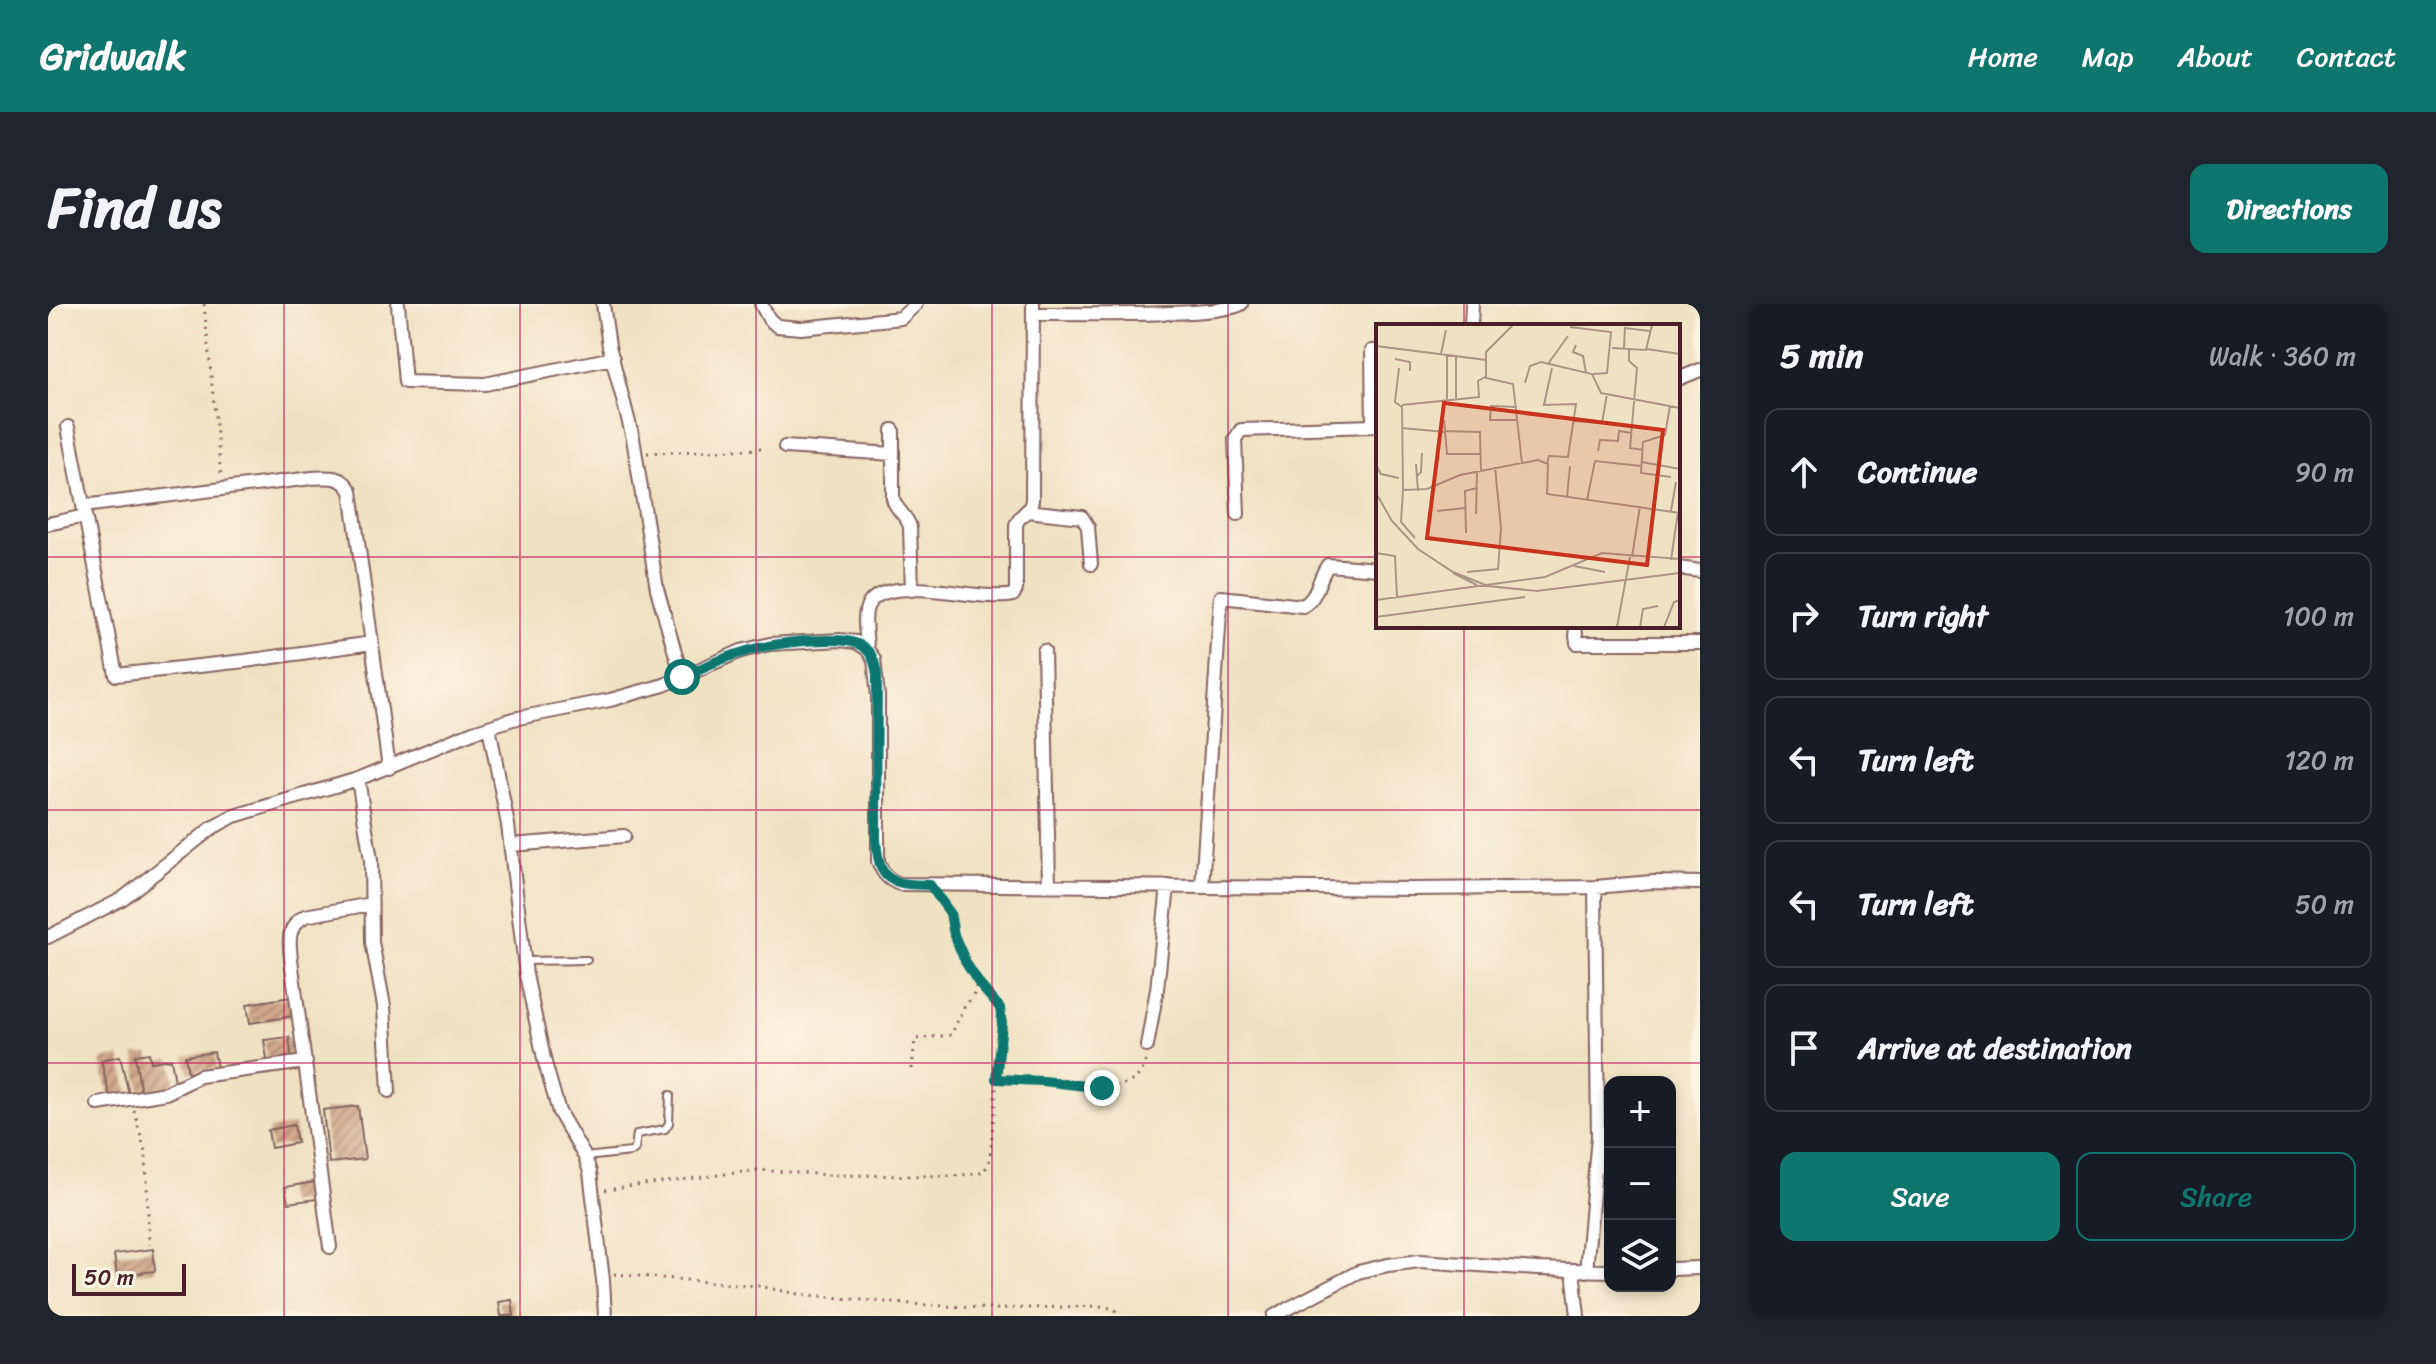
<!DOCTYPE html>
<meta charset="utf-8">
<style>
:root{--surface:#171b24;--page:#20242c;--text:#f1f3f6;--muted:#9ea1a6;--line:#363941;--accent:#0f766e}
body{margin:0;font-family:Sriracha,sans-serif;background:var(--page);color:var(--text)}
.controls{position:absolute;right:24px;bottom:24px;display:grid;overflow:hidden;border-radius:16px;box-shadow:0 4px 12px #0003}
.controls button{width:72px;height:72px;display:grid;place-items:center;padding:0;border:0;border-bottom:2px solid var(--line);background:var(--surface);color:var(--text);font:40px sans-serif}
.scale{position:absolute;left:24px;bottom:20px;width:114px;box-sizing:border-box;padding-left:8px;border:4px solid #4a1f2b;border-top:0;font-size:22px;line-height:28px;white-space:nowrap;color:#4a1f2b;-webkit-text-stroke:6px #fcf5e5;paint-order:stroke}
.stop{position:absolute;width:24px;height:24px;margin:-18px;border:6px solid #0f766e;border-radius:50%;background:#fff}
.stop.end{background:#0f766e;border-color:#fff;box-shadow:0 2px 8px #0008}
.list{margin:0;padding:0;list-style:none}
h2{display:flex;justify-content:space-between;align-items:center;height:104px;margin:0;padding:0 32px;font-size:34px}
h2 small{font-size:26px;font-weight:400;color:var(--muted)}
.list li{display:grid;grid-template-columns:52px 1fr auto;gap:24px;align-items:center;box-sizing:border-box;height:128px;margin:0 16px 16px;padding:0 16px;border:2px solid var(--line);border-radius:16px}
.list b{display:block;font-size:30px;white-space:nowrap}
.list em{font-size:26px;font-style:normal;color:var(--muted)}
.actions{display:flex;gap:16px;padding:24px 32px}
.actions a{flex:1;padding:18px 0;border:2px solid var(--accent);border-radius:16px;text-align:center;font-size:28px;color:var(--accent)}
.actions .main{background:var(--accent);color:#fff}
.icon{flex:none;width:44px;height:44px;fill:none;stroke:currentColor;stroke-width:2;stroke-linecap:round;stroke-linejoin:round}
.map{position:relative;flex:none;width:1652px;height:1012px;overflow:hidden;border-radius:16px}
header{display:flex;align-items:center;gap:48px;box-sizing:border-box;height:112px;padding:0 40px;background:var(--accent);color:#fff}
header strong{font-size:38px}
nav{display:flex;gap:44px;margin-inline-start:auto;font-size:28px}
.intro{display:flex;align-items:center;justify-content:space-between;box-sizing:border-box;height:192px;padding:0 48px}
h1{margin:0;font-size:56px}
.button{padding:20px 36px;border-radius:16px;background:var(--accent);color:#fff;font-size:28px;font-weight:700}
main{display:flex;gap:48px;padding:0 48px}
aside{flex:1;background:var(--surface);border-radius:16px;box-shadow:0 4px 12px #0003}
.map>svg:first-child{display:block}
</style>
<header>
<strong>Gridwalk</strong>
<nav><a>Home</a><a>Map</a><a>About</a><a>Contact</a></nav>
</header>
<div class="intro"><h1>Find us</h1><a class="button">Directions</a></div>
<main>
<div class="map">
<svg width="1652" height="1012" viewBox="0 0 1652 1012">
<defs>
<pattern id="building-hatch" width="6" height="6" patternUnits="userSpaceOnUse" patternTransform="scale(2)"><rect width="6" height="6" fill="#d1a889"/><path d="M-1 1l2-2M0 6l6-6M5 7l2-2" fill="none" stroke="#ac8870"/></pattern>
</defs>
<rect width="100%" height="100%" fill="#fcf5e5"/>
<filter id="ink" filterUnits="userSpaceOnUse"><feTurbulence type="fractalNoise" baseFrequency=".0125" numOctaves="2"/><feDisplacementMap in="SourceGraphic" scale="16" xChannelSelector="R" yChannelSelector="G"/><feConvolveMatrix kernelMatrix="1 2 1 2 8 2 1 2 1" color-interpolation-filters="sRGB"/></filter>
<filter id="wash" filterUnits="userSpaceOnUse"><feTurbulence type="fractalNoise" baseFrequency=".006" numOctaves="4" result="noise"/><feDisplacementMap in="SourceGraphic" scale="32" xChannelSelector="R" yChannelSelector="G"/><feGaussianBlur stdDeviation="1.8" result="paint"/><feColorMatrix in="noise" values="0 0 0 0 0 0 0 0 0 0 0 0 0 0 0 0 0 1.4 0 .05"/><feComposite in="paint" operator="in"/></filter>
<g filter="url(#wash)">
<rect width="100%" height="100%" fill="#efe2c2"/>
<g id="blocks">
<path fill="url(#building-hatch)" d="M243 693 246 712 202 719 199 700Z
M241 733 244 757 220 761 216 736Z
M166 748 169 764 140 769 137 752Z
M101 749 103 758 123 755 128 783 93 790 87 751Z
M72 752 81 790 62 794 53 756Z
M310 802 317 855 281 859 275 806Z
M246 821 249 839 223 844 220 826Z
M267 878 269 895 240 899 237 883Z
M105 945 107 967 69 972 66 950Z
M464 996 466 1012H453L451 998Z"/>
</g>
</g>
<g filter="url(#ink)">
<use href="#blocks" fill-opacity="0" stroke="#846360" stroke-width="2"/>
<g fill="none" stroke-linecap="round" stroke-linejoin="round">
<g stroke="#846360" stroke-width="10">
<path id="service" d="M476 657 539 656
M537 853 583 848 587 845 589 830 617 825 621 819 622 791"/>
</g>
<g stroke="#846360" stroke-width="16">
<path id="minor" d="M350 0 357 78 437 80 565 54
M555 0 561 42 585 134 609 285 634 373
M713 0 721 15 729 22 753 24 853 14 868 0
M985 10C1019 10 1173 13 1193 0
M1423 22 1424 0
M1630 75 1652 66
M20 123 68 371 197 357 324 339
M845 126V194C847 206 859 211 862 223L864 286
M737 143 845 150
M35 202 264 174C281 173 294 171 303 187L341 464
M979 207 1034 213 1040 223 1043 260
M1190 210 1187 135 1193 126 1325 122 1324 47H1330
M0 220 37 212
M1630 264 1652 267
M1527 322 1529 339H1652
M819 345C819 332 814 313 820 301 839 267 933 299 965 291L968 286V221C971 209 983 209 984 196L985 0
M996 347 1001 581
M441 423 460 521 478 671 497 759 511 808 537 853 542 868 555 976 557 1012
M310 475 323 556 324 638 336 702 341 787
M463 541 576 532
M1154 583 1173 293 1255 302C1270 294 1270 274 1280 261L1330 265
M0 633 74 595 164 524 186 512 310 475 425 428 465 415 562 396 616 381 693 347 722 340 792 336 808 338 819 345 826 355 830 392V557C835 570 840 576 852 580L1365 585 1547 583 1604 578 1652 579
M1099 742 1109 685 1120 582
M50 800 118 789 152 772 258 758
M282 943 244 663C242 642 236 624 257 612L323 600
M1622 965 1652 964
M1525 966 1530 1012
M1538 967 1550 832 1547 583
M1226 1012 1310 968 1340 961 1372 957 1489 965 1562 967"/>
</g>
<path stroke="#846360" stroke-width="3" stroke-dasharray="2 6" stroke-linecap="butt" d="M156 0 173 172
M599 149 714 145
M864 765 867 735 903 731 915 705 927 689 929 678
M948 775C962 775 977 775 992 777 1021 779 1090 800 1098 755
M86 806 98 851 101 941
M557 886 709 866 781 871 905 872 936 868 942 855 954 711C950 694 927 677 917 659 906 637 906 613 892 593
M566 970 711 982 750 990 846 999 949 1005 1052 1002 1067 1005 1072 1012"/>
<use href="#service" stroke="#fff" stroke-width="6"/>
<use href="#minor" stroke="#fff" stroke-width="12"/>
</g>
</g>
<g fill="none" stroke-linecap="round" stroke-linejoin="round" filter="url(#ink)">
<path stroke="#0f766e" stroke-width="10" d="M634 373C686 348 721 337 779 336 793 336 810 336 820 347 826 353 827 361 829 370L828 535C831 578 841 580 882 581L902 609 906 631 918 659 932 681 952 704 954 720 948 775 995 777 1054 784"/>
</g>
<path fill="none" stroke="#c2185b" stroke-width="2" stroke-opacity="0.55" d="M236 0V1012M472 0V1012M708 0V1012M944 0V1012M1180 0V1012M1416 0V22M0 253H1330M1630 253H1652M1416 322V1012M0 506H1652M0 759H1652"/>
<g transform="translate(1328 20)">
<rect width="304" height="304" fill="#efe2c2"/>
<path fill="none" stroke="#ad9486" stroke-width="2" d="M194 3 235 8 231 49 217 50M200 21 197 28 207 32 210 48M0 22 110 36V54L137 60 146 139M236 24 270 26 276 1M248 24 249 4 274 7M253 25V37L261 44 254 124 267 126M271 25 304 30M65 30 70 6M19 35 34 38V47M110 36V28L137 1M172 40 192 12M23 44 19 78 26 83 27 166 51 165 84 151 162 136 172 140 171 170 304 189M149 59 154 42 165 38 216 50 225 69 304 84M80 74V33M71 75V31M26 81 103 73 102 57 109 53M294 82 289 111 267 118 265 149 295 153M141 83 115 82 114 96H142M141 88 199 95M68 96 71 130H105M198 97 226 99 231 70M26 104 69 108M69 107 104 108 105 147M222 127 224 116 242 117 243 107 256 109M266 138 304 145M171 139 173 132 192 133 200 80 168 81 176 44M40 140 42 167M0 141 5 150 23 154M40 153 45 148 46 129M27 166 25 198 39 214M0 169 16 197 42 225 77 248 112 262 161 267 304 249M191 173 194 142M211 176 219 137 265 142M61 187 89 184M295 187 300 158M100 190 101 148M90 209 89 167 101 164M0 229 19 232 21 273M256 233 264 182M295 236 302 188M198 242 229 248M91 248 122 245 125 204 119 143M77 249 101 261M0 276 169 253 226 229 304 235M0 293 149 273M241 303 254 233M264 303 267 285 282 282M288 303 298 278 304 276"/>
<path fill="#c8321e" fill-opacity="0.15" stroke="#c8321e" stroke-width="4" d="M68 79 287 106 271 241 51 214Z"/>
<rect width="304" height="304" fill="none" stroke="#4a1f2b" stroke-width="4"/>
</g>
</svg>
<div class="controls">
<button>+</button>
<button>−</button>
<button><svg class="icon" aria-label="layers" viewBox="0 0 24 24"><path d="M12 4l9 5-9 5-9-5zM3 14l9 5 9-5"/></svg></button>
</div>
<div class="scale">50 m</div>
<div class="stop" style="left:634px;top:373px"></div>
<div class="stop end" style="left:1054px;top:784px"></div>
</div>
<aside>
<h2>5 min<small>Walk · 360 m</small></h2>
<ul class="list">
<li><svg class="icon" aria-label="ahead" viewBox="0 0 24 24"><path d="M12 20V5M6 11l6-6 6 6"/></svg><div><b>Continue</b></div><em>90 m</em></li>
<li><svg class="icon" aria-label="right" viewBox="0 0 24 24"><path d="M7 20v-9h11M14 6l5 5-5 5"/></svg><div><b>Turn right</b></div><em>100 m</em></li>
<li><svg class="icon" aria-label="left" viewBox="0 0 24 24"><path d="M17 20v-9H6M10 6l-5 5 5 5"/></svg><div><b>Turn left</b></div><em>120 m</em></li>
<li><svg class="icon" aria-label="left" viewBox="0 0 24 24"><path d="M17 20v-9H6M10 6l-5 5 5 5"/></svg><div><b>Turn left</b></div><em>50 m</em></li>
<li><svg class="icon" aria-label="arrive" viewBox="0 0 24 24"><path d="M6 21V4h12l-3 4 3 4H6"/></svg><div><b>Arrive at destination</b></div></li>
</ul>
<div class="actions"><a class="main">Save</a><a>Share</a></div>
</aside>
</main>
